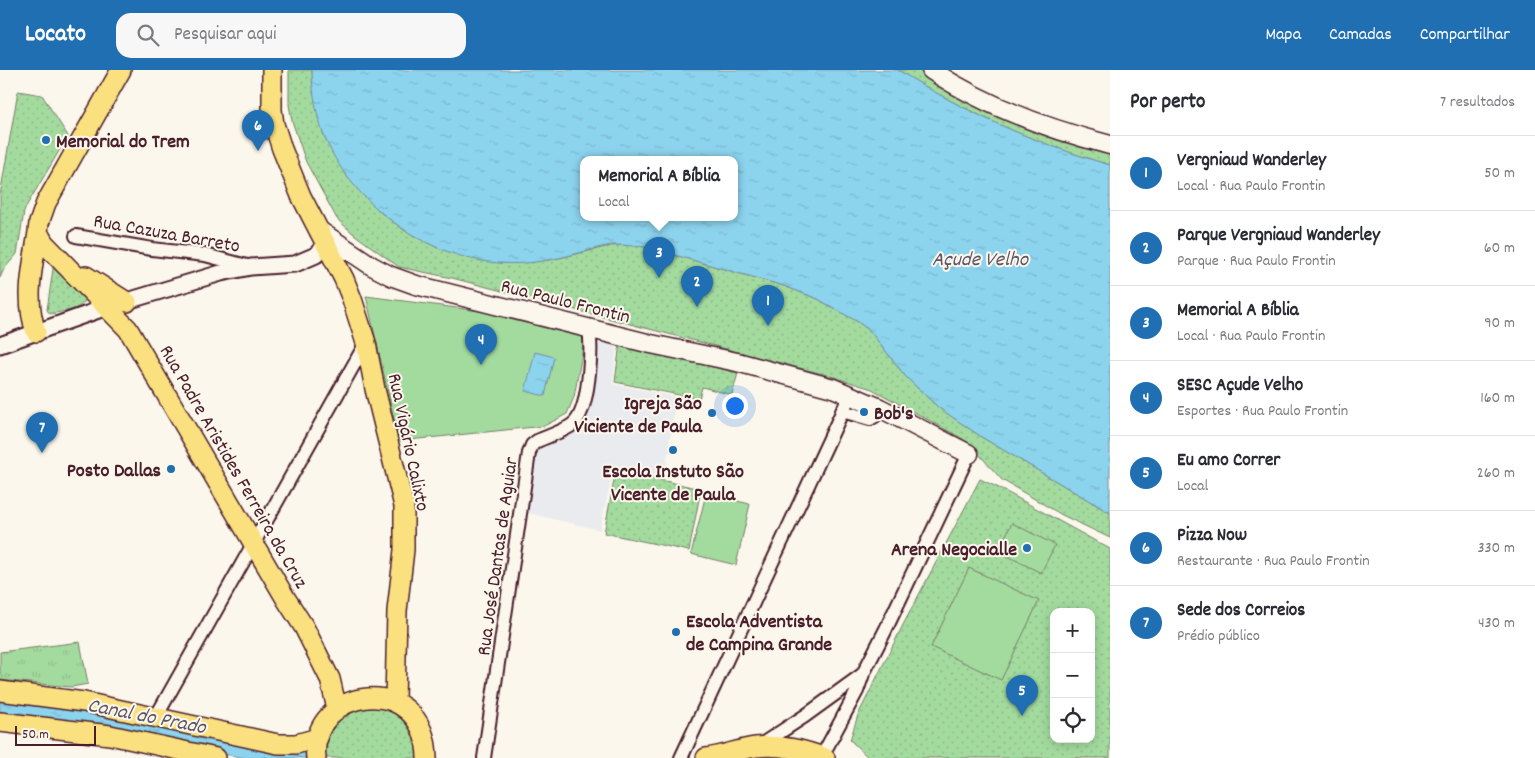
<!DOCTYPE html>
<html lang="pt">
<meta charset="utf-8">
<style>
:root{--surface:#fff;--page:#f7f7f7;--text:#2b2b33;--muted:#7c7c81;--line:#e1e1e2;--accent:#1f6fb2}
body{margin:0;font-family:Dekko,sans-serif;background:var(--page);color:var(--text)}
.controls{position:absolute;right:15px;bottom:15px;display:grid;overflow:hidden;border-radius:10px;box-shadow:0 2px 12px #0003}
.controls button{width:45px;height:45px;display:grid;place-items:center;padding:0;border:0;border-bottom:1px solid var(--line);background:var(--surface);color:var(--text);font:25px sans-serif}
.scale{position:absolute;left:15px;bottom:12px;width:81px;box-sizing:border-box;padding-left:5px;border:2px solid #4a1f2b;border-top:0;font-size:14px;line-height:18px;white-space:nowrap;color:#4a1f2b;-webkit-text-stroke:4px #fbf7ec;paint-order:stroke}
.you{position:absolute;left:734px;top:335px;width:18px;height:18px;margin:-12px;border:4px solid #fff;border-radius:50%;background:#1a73e8;box-shadow:0 0 0 8px #1a73e833}
.badge{display:grid;place-items:center;width:32px;height:32px;border-radius:50%;background:var(--accent);color:#fff;font-size:16px;font-weight:700}
.pin{position:absolute;translate:-50% -41px;filter:drop-shadow(0 1px 2px #0008)}
.pin::after{content:'';position:absolute;top:26px;width:18px;height:15px;background:inherit;clip-path:polygon(0 0,100% 0,50% 100%)}
.popup{position:absolute;left:580px;top:86px;width:158px;height:65px;box-sizing:border-box;display:grid;place-content:center;border-radius:10px;background:var(--surface);filter:drop-shadow(0 1px 4px #0005);font-size:16px;white-space:nowrap;color:var(--muted)}
.popup b{font-size:19px;color:var(--text)}
.popup::after{content:'';position:absolute;left:50%;top:100%;margin-left:-10px;border:10px solid transparent;border-top-color:var(--surface)}
.list{margin:0;padding:0;list-style:none}
h2{display:flex;justify-content:space-between;align-items:center;height:65px;margin:0;padding:0 20px;font-size:21px}
h2 small{font-size:16px;font-weight:400;color:var(--muted)}
.list li{display:grid;grid-template-columns:32px 1fr auto;gap:15px;align-items:center;box-sizing:border-box;height:75px;padding:0 20px;border-top:1px solid var(--line)}
.list b{display:block;font-size:19px;white-space:nowrap}
.list p{margin:0;font-size:16px;white-space:nowrap;color:var(--muted)}
.list em{font-size:16px;font-style:normal;color:var(--muted)}
.icon{flex:none;width:28px;height:28px;fill:none;stroke:currentColor;stroke-width:2;stroke-linecap:round;stroke-linejoin:round}
.map{position:relative;flex:none;width:1110px;height:688px;overflow:hidden}
header{display:flex;align-items:center;gap:30px;box-sizing:border-box;height:70px;padding:0 25px;background:var(--accent);color:#fff}
header strong{font-size:24px}
nav{display:flex;gap:28px;margin-inline-start:auto;font-size:18px}
.search{width:350px;height:45px;background:var(--page);display:flex;align-items:center;gap:12px;box-sizing:border-box;padding:0 18px;border-radius:15px;color:var(--muted);font-size:19px}
main{display:flex}
aside{flex:1;background:var(--surface)}
.map>svg:first-child{display:block}
</style>
<header>
<strong>Locato</strong>
<div class="search"><svg class="icon" aria-label="search" viewBox="0 0 24 24"><circle cx="10" cy="10" r="6"/><path d="M15 15l6 6"/></svg>Pesquisar aqui</div>
<nav><a>Mapa</a><a>Camadas</a><a>Compartilhar</a></nav>
</header>
<main>
<div class="map">
<svg width="1110" height="688" viewBox="0 0 1110 688">
<defs>
<pattern id="grass-tufts" width="24" height="20" patternUnits="userSpaceOnUse" patternTransform="scale(1.25)"><rect width="24" height="20" fill="#a3db9f"/><path d="M3 7l-1-3M5 7V3M7 7l1-3M15 17l-1-3M17 17v-4M19 17l1-3" fill="none" stroke="#8ebc89"/></pattern>
<pattern id="park-dots" width="8" height="8" patternUnits="userSpaceOnUse" patternTransform="scale(1.25)"><rect width="8" height="8" fill="#a3db9f"/><path d="M2 2h.1M6 6h.1" fill="none" stroke="#8ebc89" stroke-width="1.8" stroke-linecap="round"/></pattern>
<pattern id="water-ripples" width="26" height="14" patternUnits="userSpaceOnUse" patternTransform="scale(1.25)"><rect width="26" height="14" fill="#8cd4ee"/><path d="M2 4q2-2 4 0t4 0M15 11q2-2 4 0t4 0" fill="none" stroke="#7ab6cc"/></pattern>
</defs>
<rect width="100%" height="100%" fill="#fbf7ec"/>
<filter id="ink" filterUnits="userSpaceOnUse"><feTurbulence type="fractalNoise" baseFrequency=".02" numOctaves="2"/><feDisplacementMap in="SourceGraphic" scale="10" xChannelSelector="R" yChannelSelector="G"/><feConvolveMatrix kernelMatrix="1 2 1 2 8 2 1 2 1" color-interpolation-filters="sRGB"/></filter>
<g filter="url(#ink)">
<path fill="#eaebef" d="M594 267 617 273 613 314 676 327 669 375 679 377 678 384 668 382 665 407 614 397 600 460 524 442 534 374 572 353Z"/>
<path fill="url(#grass-tufts)" stroke="#767d65" d="M80 572 88 614 71 617 0 610V582Z"/>
<path fill="url(#park-dots)" stroke="#767d65" fill-rule="evenodd" d="M289 0H312L315 31 357 119 380 142 408 163 438 178 468 188 500 193 532 192 555 189 610 176 628 175 646 177 784 216 818 229 858 252 870 261 906 307 939 338 983 368 1110 443V468L1062 445 1002 410 969 373 963 369 872 319 827 305 452 208 399 197 355 165 337 149 306 92 292 51 289 35Z
M898 0H926L1110 77V95C1034 73 964 42 898 0Z
M18 21 42 25 68 66 27 135 24 142 17 184 4 199 0 208V125Z
M54 192 86 228C82 241 63 241 50 244L47 240Z
M620 273 738 303 732 325 702 317 699 329 615 312Z
M616 400 701 419 689 481 604 463Z
M980 409 1001 419 1110 479V688H869L850 670 858 645 903 555ZM1054 542H1091V669H1054Z
M368 636C385 637 406 645 414 661 418 668 418 680 420 688H325C327 658 339 643 368 636Z"/>
<path fill="#a3db9f" stroke="#767d65" d="M366 226 510 245 586 262 574 327 567 344 544 356 399 371Z
M706 424 750 434 736 495 691 484Z
M1012 453 1055 475 1041 503 998 481Z
M969 498 1039 531 1001 610 931 577Z"/>
<path fill="url(#water-ripples)" stroke="#728ca0" fill-rule="evenodd" d="M312 0H898C964 42 1034 73 1110 95V443L983 368 939 338 906 307 870 261 858 252 818 229 784 216 646 177C634 176 623 175 612 175 598 177 584 182 571 185 548 191 524 195 500 193 427 189 349 132 323 63 316 43 312 21 312 0ZM584 89H734V147H584Z
M535 282 554 287 545 326 525 321Z
M0 628 307 676V688H246L144 670 0 648Z"/>
<g fill="none" stroke-linecap="round" stroke-linejoin="round">
<g stroke="#4a1f2b" stroke-width="16">
<path id="minor" d="M76 166 152 179 205 185 251 197
M842 341 870 349 875 346 880 338
M156 647 366 273
M759 676 805 646 863 604 885 561 969 384
M484 688 529 383 532 375 537 371C548 366 562 362 572 355 590 342 592 278 589 258
M681 688 850 325
M821 688 857 621 863 604"/>
</g>
<g stroke="#4a1f2b" stroke-width="19">
<path id="tertiary" d="M0 275 107 237 221 203 251 197 295 194 316 185 326 174"/>
</g>
<g stroke="#4a1f2b" stroke-width="21">
<path id="secondary" d="M931 0C985 36 1048 59 1110 75
M320 161 372 196 391 206 416 215 651 274 737 292 833 318 880 338 969 384"/>
</g>
<g stroke="#4a1f2b" stroke-width="22">
<path id="primary" d="M121 0 46 133 39 153 38 162 44 173 128 259 286 529 304 557 330 609 337 639
M272 0V40L274 54 282 79 301 126 344 209 352 229 366 273 375 319 404 436V480L397 541 395 632
M86 206 127 232
M36 262C24 227 33 197 38 162
M0 621 84 632 278 674H296L318 668
M0 652 110 665 216 688
M316 688C308 617 425 599 427 688
M706 688C723 686 739 679 756 677 778 674 805 680 825 688"/>
</g>
<use href="#minor" stroke="#fbf7ec" stroke-width="12"/>
<use href="#tertiary" stroke="#fbf7ec" stroke-width="15"/>
<use href="#secondary" stroke="#fbf7ec" stroke-width="18"/>
<use href="#primary" stroke="#fbe080" stroke-width="19"/>
</g>
</g>
<g fill="#1f6fb2" stroke="#fbf7ec" stroke-width="2">
<circle cx="46" cy="70" r="5"/>
<circle cx="864" cy="342" r="5"/>
<circle cx="712" cy="343" r="5"/>
<circle cx="673" cy="380" r="5"/>
<circle cx="171" cy="399" r="5"/>
<circle cx="1027" cy="478" r="5"/>
<circle cx="676" cy="562" r="5"/>
</g>
<g text-anchor="middle" stroke-width="4" stroke-linejoin="round" paint-order="stroke">
<g font-size="20" font-weight="bold" fill="#4a1f2b" stroke="#fbf7ec" text-anchor="start">
<text x="56" y="77">Memorial do Trem</text>
<text x="702" y="339" text-anchor="end">Igreja São<tspan x="702" dy="23">Viciente de Paula</tspan></text>
<text x="874" y="349">Bob's</text>
<text x="161" y="406" text-anchor="end">Posto Dallas</text>
<text x="673" y="407" text-anchor="middle">Escola Instuto São<tspan x="673" dy="23">Vicente de Paula</tspan></text>
<text x="1017" y="485" text-anchor="end">Arena Negocialle</text>
<text x="686" y="557">Escola Adventista<tspan x="686" dy="23">de Campina Grande</tspan></text>
</g>
<g font-size="20" fill="#4a1f2b" stroke="#fbf7ec">
<text transform="translate(167 162) rotate(10)" y="7">Rua Cazuza Barreto</text>
<text transform="translate(566 230) rotate(14)" y="7">Rua Paulo Frontin</text>
<text transform="translate(410 372) rotate(78)" y="7">Rua Vigário Calixto</text>
<text transform="translate(235 396) rotate(60)" y="7">Rua Padre Aristides Ferreira da Cruz</text>
<text transform="translate(496 486) rotate(-82)" y="7">Rua José Dantas de Aguiar</text>
</g>
<g font-size="21" font-style="italic" fill="#5e5566" stroke="#fbf7ec">
<text x="980" y="195">Açude Velho</text>
<text transform="translate(147 645) rotate(11)" y="7">Canal do Prado</text>
</g>
</g>
</svg>
<div class="controls">
<button>+</button>
<button>−</button>
<button><svg class="icon" aria-label="locate" viewBox="0 0 24 24"><circle cx="12" cy="12" r="6"/><path d="M12 2v4M12 18v4M2 12h4M18 12h4"/></svg></button>
</div>
<div class="scale">50 m</div>
<div class="you"></div>
<div class="pin badge" style="left:768px;top:256px">1</div>
<div class="pin badge" style="left:697px;top:237px">2</div>
<div class="pin badge" style="left:659px;top:208px">3</div>
<div class="popup"><b>Memorial A Bíblia</b>Local</div>
<div class="pin badge" style="left:481px;top:295px">4</div>
<div class="pin badge" style="left:1022px;top:646px">5</div>
<div class="pin badge" style="left:258px;top:81px">6</div>
<div class="pin badge" style="left:42px;top:383px">7</div>
</div>
<aside>
<h2>Por perto<small>7 resultados</small></h2>
<ul class="list">
<li><span class="badge">1</span><div><b>Vergniaud Wanderley</b><p>Local · Rua Paulo Frontin</p></div><em>50 m</em></li>
<li><span class="badge">2</span><div><b>Parque Vergniaud Wanderley</b><p>Parque · Rua Paulo Frontin</p></div><em>60 m</em></li>
<li><span class="badge">3</span><div><b>Memorial A Bíblia</b><p>Local · Rua Paulo Frontin</p></div><em>90 m</em></li>
<li><span class="badge">4</span><div><b>SESC Açude Velho</b><p>Esportes · Rua Paulo Frontin</p></div><em>160 m</em></li>
<li><span class="badge">5</span><div><b>Eu amo Correr</b><p>Local</p></div><em>260 m</em></li>
<li><span class="badge">6</span><div><b>Pizza Now</b><p>Restaurante · Rua Paulo Frontin</p></div><em>330 m</em></li>
<li><span class="badge">7</span><div><b>Sede dos Correios</b><p>Prédio público</p></div><em>430 m</em></li>
</ul>
</aside>
</main>
